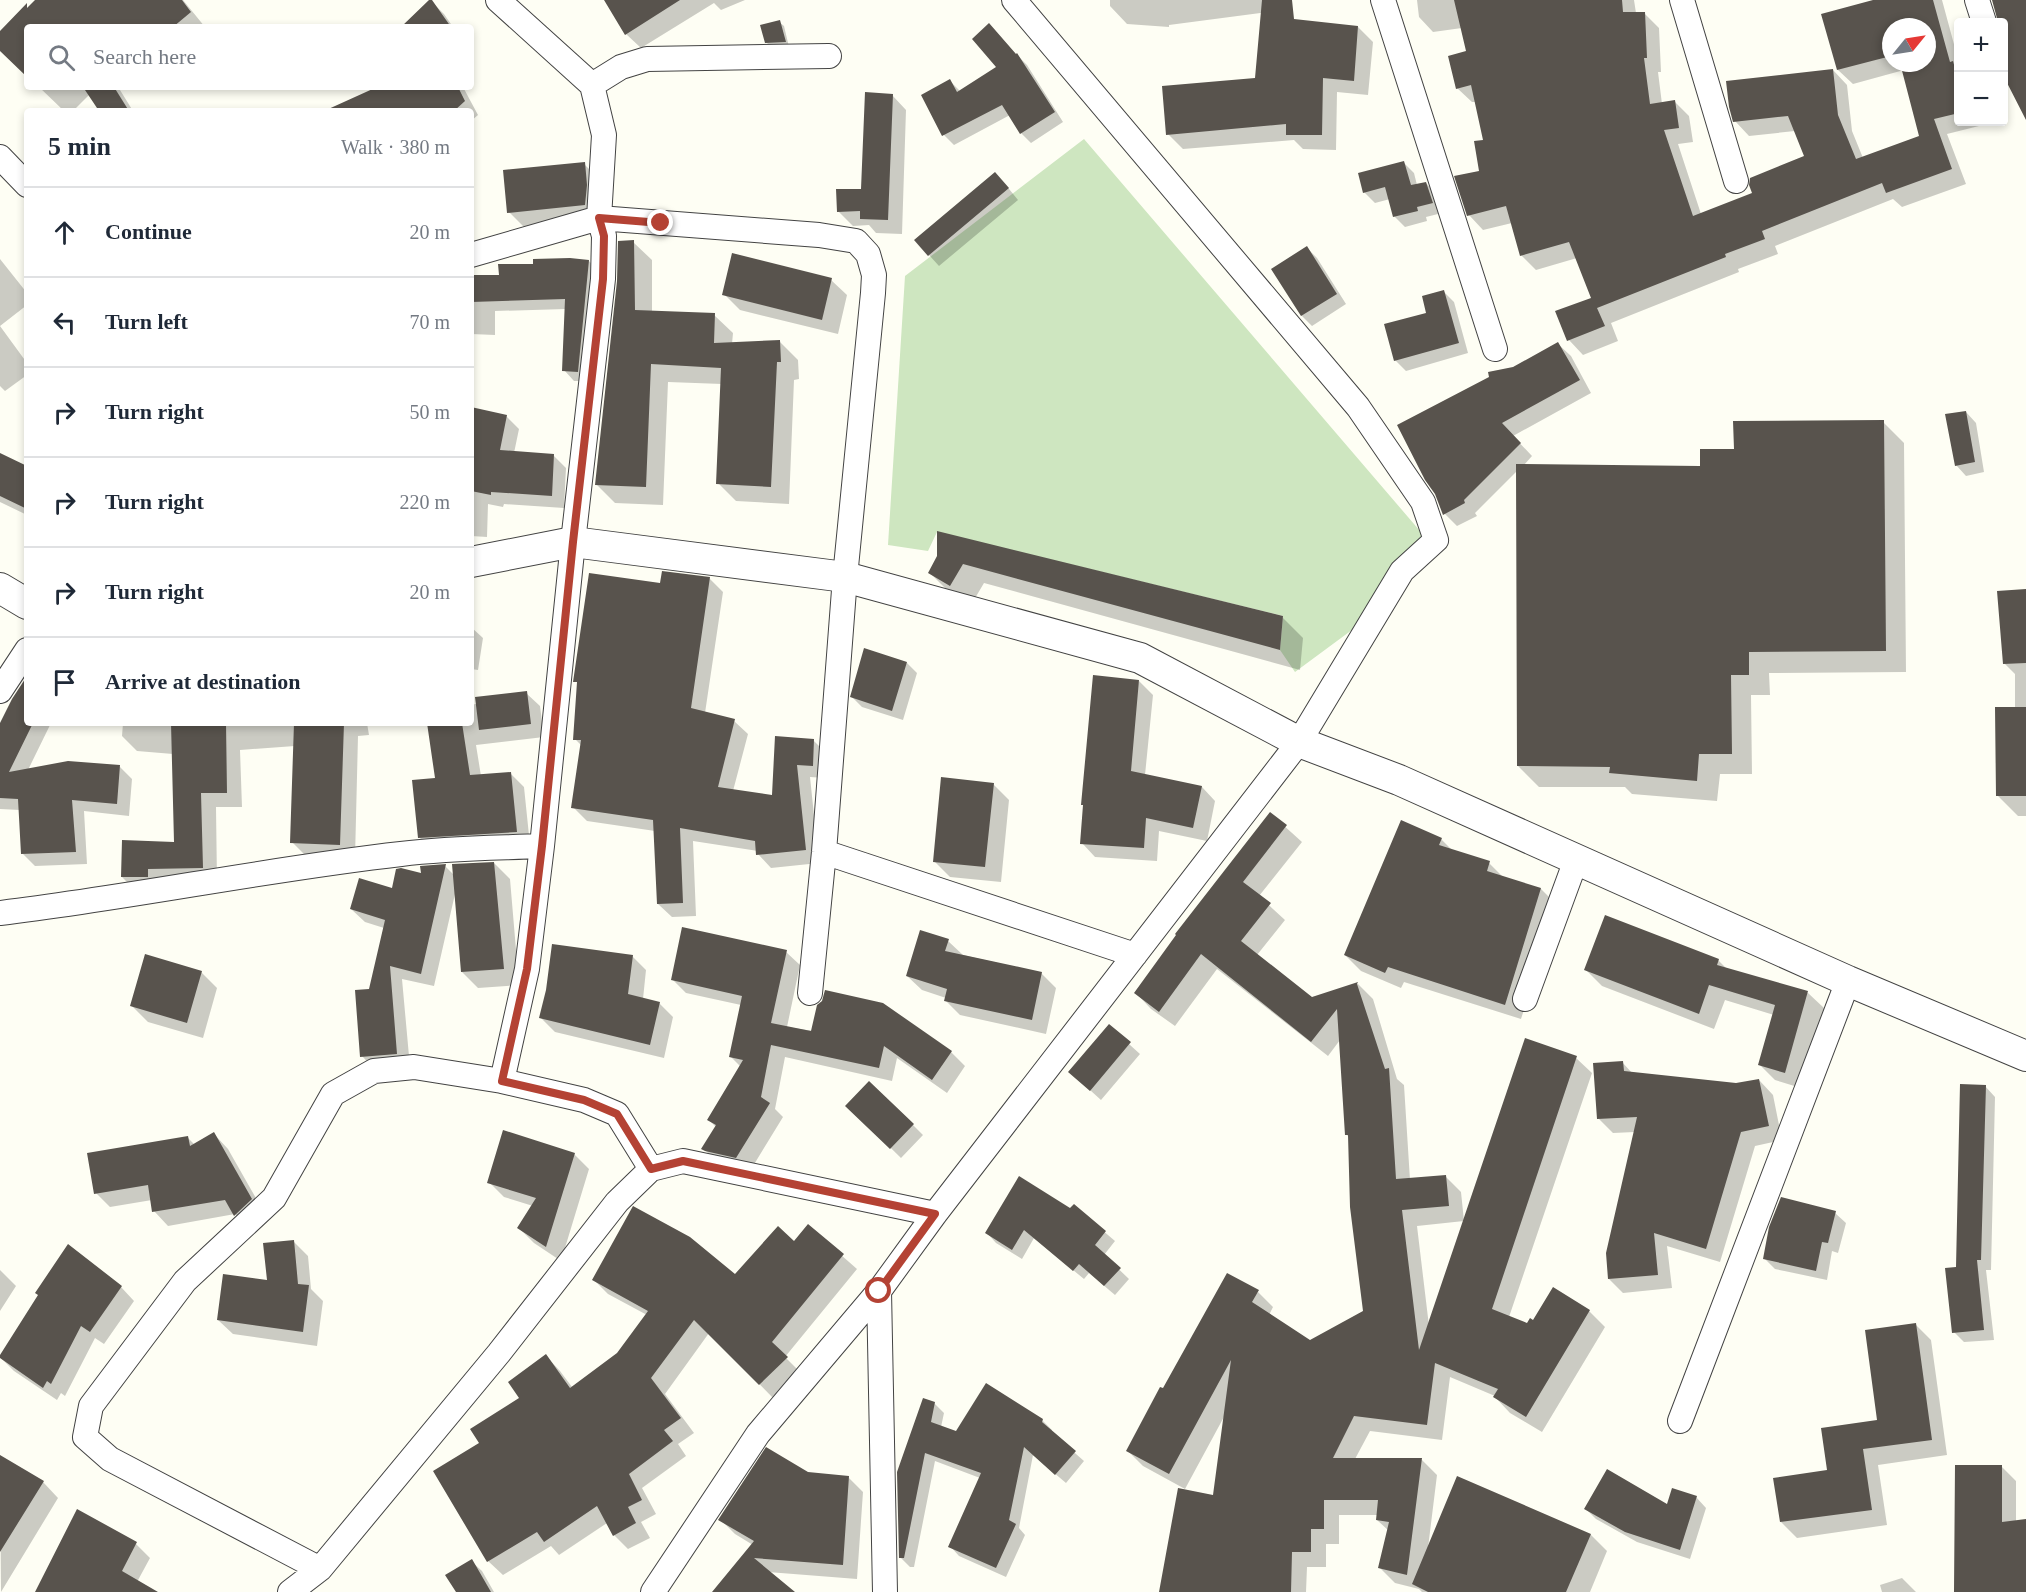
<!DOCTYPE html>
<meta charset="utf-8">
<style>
:root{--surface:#fff;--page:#f2f2f3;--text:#1f2937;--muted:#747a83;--line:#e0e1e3}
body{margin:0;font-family:Georgia,serif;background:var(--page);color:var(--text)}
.controls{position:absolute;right:18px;top:18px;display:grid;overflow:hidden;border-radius:6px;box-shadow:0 3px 9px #0003}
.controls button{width:54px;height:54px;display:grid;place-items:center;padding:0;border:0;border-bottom:2px solid var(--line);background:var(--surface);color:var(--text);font:30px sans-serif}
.compass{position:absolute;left:1882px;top:18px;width:54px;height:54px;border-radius:50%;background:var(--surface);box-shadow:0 3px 9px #0003;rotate:60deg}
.stop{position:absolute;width:18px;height:18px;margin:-14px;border:4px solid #b44234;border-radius:50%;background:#fff}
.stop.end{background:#b44234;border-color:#fff;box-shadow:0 2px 6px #0008}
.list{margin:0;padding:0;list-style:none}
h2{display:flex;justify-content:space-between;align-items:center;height:78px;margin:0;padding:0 24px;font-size:26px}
h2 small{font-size:20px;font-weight:400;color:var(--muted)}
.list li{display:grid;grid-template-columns:39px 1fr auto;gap:18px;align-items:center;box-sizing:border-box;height:90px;padding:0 24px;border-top:2px solid var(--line)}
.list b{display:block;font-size:22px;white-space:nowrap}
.list em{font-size:20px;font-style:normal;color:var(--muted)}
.icon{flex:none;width:33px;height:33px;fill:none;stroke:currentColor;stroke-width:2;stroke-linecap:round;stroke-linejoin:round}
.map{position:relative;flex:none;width:2026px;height:1592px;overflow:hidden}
.search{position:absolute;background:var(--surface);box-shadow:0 3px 9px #0003;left:24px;top:24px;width:450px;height:66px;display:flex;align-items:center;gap:15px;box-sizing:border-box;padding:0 21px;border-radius:6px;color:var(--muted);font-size:22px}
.panel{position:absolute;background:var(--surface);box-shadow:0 3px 9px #0003;left:24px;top:108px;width:450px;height:618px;border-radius:6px}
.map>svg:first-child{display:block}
</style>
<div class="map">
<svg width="2026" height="1592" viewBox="0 0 2026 1592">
<rect width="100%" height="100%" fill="#fefef4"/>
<path fill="#cee6c0" d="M1084 139 1426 538 1360 624 1295 672 1280 650 1283 616 937 532 928 551 888 545 905 276Z"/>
<path fill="#0003" fill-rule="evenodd" d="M37 0H183L205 27H27V75L0 49V33Z
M609 0H745L721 10 714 3 641 48 626 34Z
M1110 0H1267L1268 12 1169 25V27L1127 24 1110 6Z
M1417 0H1634L1636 13H1644L1659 28 1661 72H1658L1662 104 1675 102 1689 116 1693 142 1678 144 1701 214 1754 194 1806 157 1795 131 1749 136 1735 121 1833 70 1847 85 1852 131 1863 158 1921 137 1904 70 1853 84 1838 70 1879 0H1942L1958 59V122H1978L1979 126 1947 134 1966 184 1902 207 1893 199 1775 246 1778 254 1738 269 1739 272 1611 323 1618 341 1583 355 1569 340 1557 312 1593 298 1577 258 1536 270 1521 255 1512 223 1483 230 1469 215 1480 172 1485 142 1476 102H1472L1457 88 1468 53 1462 28 1433 32 1419 17ZM1891 27H1927V63H1891Z
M1993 0H2026V105L2013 92 2004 73V22H1999Z
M431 1 444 14 453 27H403Z
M779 22 784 26 789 47H771L766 42Z
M1358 27 1373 42 1368 95 1337 92 1336 150 1303 149 1294 140 1183 149 1168 134 1257 80Z
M1017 55 1027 65 1063 122 1031 143 1021 133 1010 115 954 145 944 135 950 81 960 91Z
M39 87H123L120 90 133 111H101L90 94 73 111H64Z
M381 87H463L478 115 471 121V111H345Z
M892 95 906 110 902 234 876 233 869 225 853 226 838 211 862 190Z
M1404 163 1414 173 1417 185 1426 183 1436 194 1442 213 1426 217 1427 221 1405 227 1394 216 1390 199 1375 203 1364 192Z
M584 164 600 180 601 221 525 228 509 212Z
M1005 184 1018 200 939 266 929 255Z
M633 242 652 260V312L714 315 733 333 732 344 780 342 798 360 799 379 794 380 789 504 736 501 718 483 722 384 668 382 663 505 615 503 597 485Z
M1307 248 1317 258 1346 304 1312 326 1302 316 1273 269Z
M0 259 27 293V305L0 326Z
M589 261 599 272 588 381H574L564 370 566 309 495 311V335L471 334V276H500Z
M831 280 847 295 838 334 740 310 724 294Z
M1444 292 1454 302 1468 353 1406 371 1395 360Z
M0 326 27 363V375L5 391 0 386Z
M1558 344 1571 356 1591 393 1513 436 1532 456 1523 466 1702 467 1735 450 1883 422 1904 443 1906 672 1769 673 1770 695H1751L1752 774H1720L1717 801 1632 794 1625 787H1539L1518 766V470L1475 513 1477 516 1457 526 1445 514 1513 369Z
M471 409 506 416 519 429 514 453 553 455 566 468 564 508 504 504 503 507 488 504 487 537 471 536Z
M1966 412 1976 423 1984 472 1966 476 1956 465Z
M27 483V515L0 502V485Z
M938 557 1283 618 1303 638 1300 670 984 583 971 605 950 593 930 573Z
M709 578 723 592 705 713 734 721 748 734 733 791 773 797 813 740 827 754 826 778 810 777 819 863 771 868 758 854V851L693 841 696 916 672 917 658 904 655 831 587 821 573 807 582 746 575 739 661 585Z
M2026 591V816H2018L1997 795 2015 709V674L2004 663Z
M471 627 483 638 478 670 471 669Z
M907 663 917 673 903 720 862 707 852 697Z
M27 679V723H51L28 770 120 767 132 779 129 816 84 811 87 864 35 866 23 854 20 810 0 809V726Z
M1139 681 1153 695 1145 775 1202 787 1215 801 1207 841 1159 831 1157 861 1095 857 1082 843Z
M526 693 540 706 544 737 476 745 481 776 510 773 524 787 530 845 433 851 419 837 436 780 428 723H471V705Z
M123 723H424H367L369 735 358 736 355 859 307 857 292 842 295 746 240 750 242 807H216L217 882 137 892 122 877 175 843 173 754 137 751 122 736Z
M993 784 1009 800 1001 882 950 877 934 861Z
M1271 814 1302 842 1259 896 1285 920 1257 955 1312 998 1358 984 1373 999 1397 1079 1404 1085 1410 1180 1445 1176 1461 1192 1464 1221 1417 1226 1429 1326 1576 1058 1592 1073 1509 1317 1527 1325 1534 1322 1589 1311 1605 1327 1542 1432 1510 1413 1495 1397V1396L1450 1377 1442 1440 1370 1431 1355 1459 1422 1460 1437 1475 1428 1548 1591 1535 1607 1551 1590 1592H1422L1419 1589 1395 1583 1379 1567 1389 1531 1377 1520 1378 1515H1339V1544H1326V1567H1307L1306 1592H1160L1215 1497 1225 1415 1185 1489 1143 1466 1128 1451 1163 1390 1258 1292 1273 1307 1269 1315 1310 1341 1364 1311 1349 1137 1346 1134 1340 1040 1328 1056 1217 969 1175 1026 1151 1009 1136 993Z
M1441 839 1453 851 1489 863 1504 878 1541 889 1557 905 1521 1019 1404 982 1401 988 1361 971 1345 955Z
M494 863 510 879 519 985 478 988 462 972 455 894 434 986 402 979 410 1067 375 1070 362 1056 370 991 384 928 365 922 351 909 445 866 454 875Z
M948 941 963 955 1041 973 1056 988 1046 1034 960 1015 946 1001V998L922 990 907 976Z
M786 952 800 965 787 1027 951 1052 965 1066 947 1093 897 1058 892 1081 785 1057 775 1109 783 1117 750 1171 717 1162 703 1148 716 1127 709 1120 741 1067 731 1057 741 1005 686 993 673 980Z
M632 956 646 970 643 999 659 1003 673 1017 664 1058 555 1032 541 1018Z
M1718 960 1727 969 1808 993 1824 1008 1801 1088 1775 1080 1760 1065 1774 1015 1725 1000 1714 1029 1602 986 1586 970Z
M201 972 217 988 203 1038 148 1022 132 1006Z
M1109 1026 1140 1054 1101 1100 1070 1072Z
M1622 1062 1633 1074 1736 1085 1759 1080 1773 1095 1782 1140 1755 1146 1720 1262 1667 1246 1672 1288 1623 1293 1609 1279 1635 1132 1613 1133 1599 1119Z
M1985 1086 1995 1097 1991 1270H1986L1994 1340 1964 1342 1954 1332 1958 1268Z
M848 1106 913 1125 923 1135 901 1158Z
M214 1134 228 1149 265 1214 249 1229 235 1214 168 1226 154 1211 152 1200 110 1207 96 1193 188 1138 195 1145Z
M574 1154 589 1169 561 1261 534 1243 519 1228 533 1206 504 1197 489 1182Z
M1074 1206 1115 1241 1104 1255 1129 1279 1115 1295 1089 1273 1084 1279 1034 1238 1022 1259 996 1243 987 1233 1071 1210Z
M1835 1213 1846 1223 1838 1253 1832 1251 1827 1280 1775 1269 1765 1259Z
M808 1226 857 1269 785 1357 801 1373 774 1399 709 1333 665 1394 694 1433 678 1444 686 1456 642 1488 656 1514 641 1522 650 1538 628 1549 614 1535 607 1523 559 1555 551 1546 503 1575 488 1561 481 1444 521 1398 546 1356 560 1371 572 1387 618 1354 647 1315 608 1294 594 1280 736 1276 795 1243Z
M294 1242 308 1256 311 1289 323 1301 317 1346 233 1334 218 1320 268 1281Z
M0 1270 16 1286 0 1311Z
M121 1287 134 1301 104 1344 95 1338 65 1396 61 1393 57 1400 14 1371 0 1357Z
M1916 1325 1931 1340 1947 1455 1878 1465 1887 1525 1797 1538 1781 1522 1879 1422Z
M934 1403 944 1413 941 1427 956 1433 1042 1420 1052 1430 1051 1432 1084 1461 1066 1483 1033 1455 1019 1528 1025 1535 1006 1577 959 1556 950 1546 980 1478 935 1461 914 1567H910L900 1557Z
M0 1460 43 1482 58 1498 1 1592Z
M2001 1466 2016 1481V1521L2026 1520V1592H1956Z
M808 1474 848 1477 863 1492 857 1579 768 1572 792 1592H714L753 1545 735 1534 720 1519Z
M1696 1497 1706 1508 1690 1559 1637 1542 1596 1519 1586 1509 1668 1506Z
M136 1544 150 1558 137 1582 155 1592H37Z
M471 1561 482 1571 494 1592H457Z
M1902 1578 1916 1592H1882L1880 1585Z"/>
<path fill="#58534d" d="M35 0H182L191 12 173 27H27V77L0 51V31L27 3V8Z
M429 0H432L451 27H401Z
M604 0H680L625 35Z
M1262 0H1292L1294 19 1358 26 1354 81 1323 78 1322 135H1286V124L1166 135 1162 86 1255 78Z
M1454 0H1622L1623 12H1645L1647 58H1644L1650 104 1675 100 1679 128 1664 130 1693 216 1752 193 1749 185 1750 178 1804 156 1788 116 1733 122 1729 107 1726 81 1833 69 1838 115 1856 159 1919 136 1900 63H1927V27H1891V56L1837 70 1821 14 1873 0H1933L1950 62 1953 61 1959 84V113L1934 119 1952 169 1886 193 1882 183 1762 231 1765 239 1725 254 1726 257 1597 308 1605 326 1567 341 1555 311 1591 298 1569 242 1520 256 1506 206 1467 216 1454 176 1479 171 1474 141 1483 140 1471 85 1456 89 1448 56 1466 51Z
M1992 0H2026V120L2004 77V22H1998Z
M780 20 786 42 765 43 760 25Z
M989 23 1016 54 1017 53 1055 112 1020 134 1002 105 942 136 921 95 950 79 957 92 996 67 972 39Z
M83 87H114L129 111H99Z
M377 87H458L465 101 454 111H324Z
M865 92 893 94 888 220 860 219V211L837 212 836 189H861Z
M1404 161 1411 185 1426 182 1433 203 1417 207 1418 211 1393 217 1385 187 1363 193 1358 173Z
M585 162 587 185 585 205 507 213 503 170Z
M995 172 1009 188 928 256 914 240Z
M634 240 635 310 715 313 714 343 780 340 781 362H777L771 487 716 484 721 368 651 364 646 487 595 485 617 281 618 241Z
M1307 246 1337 294 1301 316 1271 269Z
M732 253 832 278 822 320 722 295Z
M570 258 589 260 578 372 562 371 565 299 471 302V275H499L498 264H533V259Z
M1444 290 1459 343 1394 361 1384 324 1426 313 1422 296Z
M1558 342 1580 380 1502 423 1521 443 1464 500 1465 503 1443 515 1435 494 1425 480 1397 425 1489 377 1488 372 1513 367Z
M471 407 507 415 500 450 554 454 552 496 491 492V495L471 491Z
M1966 411 1975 462 1955 466 1945 414Z
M1884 420 1886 651 1749 652V675H1731L1732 754H1699L1697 781 1609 773 1610 767 1517 766 1516 464 1700 466V449H1734L1733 421Z
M0 453 27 466V509L0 496Z
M937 531 1283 616 1280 650 963 564 950 586 928 573 937 556Z
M662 571 710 577 691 708 735 719 718 787 772 795 775 736 814 739 813 766 797 765 806 850 756 855 755 841 680 828 683 903 657 904 653 820 571 808 581 740H573L577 682H573L589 573 660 583Z
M2026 589V663L2003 664 1997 591Z
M864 648 907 662 892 711 850 697Z
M1093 675 1139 680 1131 771 1202 786 1193 828 1146 818 1144 848 1080 844 1083 805H1081Z
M27 676V723H33L9 772 68 761 120 765 117 804 72 800 76 852 21 854 18 799 0 798V723L12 699Z
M527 691 531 724 479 730 475 697Z
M1995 707H2026V796H1996Z
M171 723H226L227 793H201L203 868 148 869V877H121L122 840 174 842Z
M294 723H344L340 845 290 843Z
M427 723H462L470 775 511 772 517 832 418 838 412 780 435 778Z
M941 777 994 783 985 867 933 862Z
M1270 812 1287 825 1243 882 1271 903 1241 941 1312 997 1358 982 1357 984 1385 1069 1389 1068 1396 1179 1446 1175 1449 1206 1402 1210 1419 1350 1525 1038 1577 1056 1492 1309 1527 1323 1530 1318 1533 1320 1553 1287 1590 1310 1526 1417 1493 1397 1498 1389 1435 1363 1427 1425 1354 1416 1333 1458H1422L1407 1575 1378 1568 1389 1522 1376 1520 1378 1500H1324V1529H1311V1552H1292L1291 1592H1159L1178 1488 1213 1495 1231 1360 1169 1474 1126 1451 1160 1387 1163 1388 1227 1273 1259 1290 1252 1302 1310 1340 1363 1311 1350 1207 1348 1135H1345L1337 1009 1311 1042 1201 954 1159 1012 1134 993 1176 935 1175 934Z
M1401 820 1442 838 1439 845 1490 861 1487 871 1541 888 1505 1005 1388 967 1385 973 1344 955Z
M494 862 504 969 461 972 452 864Z
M446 864 421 974 390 966 397 1054 360 1057 355 990 369 989 385 920 350 909 359 878 392 888 396 869 401 868 421 873 420 866Z
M1605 915 1719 959 1717 965 1808 991 1785 1073 1758 1065 1775 1005 1709 985 1699 1014 1584 970Z
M682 927 787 950 771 1023 811 1031 817 1005 822 1001 825 990 883 1003 952 1051 932 1080 884 1046 879 1068 771 1045 761 1097 770 1103 736 1158 705 1151 701 1149 716 1125 707 1120 743 1060 729 1057 742 996 671 980Z
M920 930 949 939 945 951 1042 972 1032 1020 944 1001 947 989 906 976Z
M552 944 633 955 628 994 660 1002 650 1045 539 1018 546 990Z
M145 954 202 971 187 1023 130 1006Z
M1109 1024 1131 1042 1090 1091 1068 1072Z
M1623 1061 1624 1071 1736 1083 1759 1079 1769 1126 1741 1132 1706 1249 1654 1233 1658 1275 1608 1279 1606 1253 1637 1117 1597 1119 1593 1063Z
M869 1081 914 1124 890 1149 845 1106Z
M1960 1084 1986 1085 1981 1260H1977L1984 1330 1952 1333 1945 1268 1956 1267Z
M503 1130 575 1153 546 1247 517 1228 536 1198 487 1183Z
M214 1132 252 1199 234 1216 225 1200 152 1212 148 1185 94 1194 87 1153 188 1136 190 1146Z
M1019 1176 1070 1208 1074 1204 1106 1231 1095 1245 1121 1268 1104 1286 1079 1264 1073 1271 1024 1230 1012 1250 985 1233Z
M1781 1197 1836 1211 1828 1243 1822 1242 1816 1271 1763 1259 1769 1227Z
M633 1206 690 1237 735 1274 778 1226 794 1241 808 1224 844 1254 772 1342 788 1357 759 1385 694 1320 651 1378 681 1418 664 1430 673 1441 629 1474 642 1500 628 1507 636 1523 613 1536 597 1506 544 1542 537 1532 487 1562 433 1471 479 1443 470 1429 519 1398 508 1382 546 1354 570 1388 617 1353 648 1311 592 1280Z
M294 1240 298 1284 309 1285 303 1332 217 1320 223 1274 267 1280 263 1243Z
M68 1244 122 1286 90 1332 81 1326 51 1384 47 1381 43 1388 0 1358V1355L38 1295 35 1293Z
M1916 1323 1932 1440 1863 1449 1872 1510 1780 1522 1773 1478 1827 1470 1821 1428 1877 1420 1865 1330Z
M986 1383 1043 1419 1042 1422 1076 1451 1055 1475 1024 1447 1009 1520 1016 1524 996 1568 948 1547 981 1473 925 1453 904 1558H899L897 1472 923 1398 935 1402 931 1422 956 1431Z
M766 1447 808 1472 849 1476 843 1565 754 1558 795 1592H712L754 1541 718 1520Z
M0 1455 44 1481 0 1552Z
M1955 1465H2002V1522L2026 1519V1592H1954Z
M1607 1469 1667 1504 1672 1488 1697 1496 1680 1550 1625 1532 1584 1509Z
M1457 1476 1591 1534 1566 1592H1428L1412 1584Z
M77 1509 137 1542 122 1571 158 1592H35Z
M472 1559 491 1592H456L445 1575Z"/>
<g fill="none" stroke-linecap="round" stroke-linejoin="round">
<g stroke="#434343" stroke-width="26">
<path id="minor" d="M498 0 592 85
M1383 0 1495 349
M1682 0 1736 181
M1977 0 1984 22
M0 157 27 185
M471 255 599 218 604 236 603 279 573 542 542 846 527 969 502 1081 584 1100 617 1114 651 1169
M0 691 27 650
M824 852 1135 955
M0 913C134 897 267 869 401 854 448 848 495 848 542 846
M810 993 824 852 845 577 873 293 874 275 868 254 856 241 819 235 599 218 604 135 592 85 621 67 647 59 829 56
M1525 999 1576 860
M879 1291 885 1592
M1680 1421 1848 981
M320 1569 110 1459 85 1437 91 1406 185 1281 274 1198 333 1094 374 1071 414 1067 502 1081
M290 1592 320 1569 499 1353 617 1202 651 1169 683 1161 935 1214
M653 1592 758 1434 879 1291 935 1214 1299 742 1402 571 1436 540 1423 502 1358 407 1014 0"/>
</g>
<g stroke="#434343" stroke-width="32">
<path id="tertiary" d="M471 562 573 542 845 577 1140 658 1299 742 1399 780 1848 981 2026 1056
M0 588 27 604"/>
</g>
<use href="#minor" stroke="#fff" stroke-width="24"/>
<use href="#tertiary" stroke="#fff" stroke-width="30"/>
</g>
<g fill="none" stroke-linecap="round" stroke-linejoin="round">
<path stroke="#b44234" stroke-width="8" d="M661 223 599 218 604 236 603 279 573 542 542 846 527 969 502 1081 584 1100 617 1114 651 1169 683 1161 935 1214 879 1291"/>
</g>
</svg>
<div class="controls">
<button>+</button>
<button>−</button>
</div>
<svg class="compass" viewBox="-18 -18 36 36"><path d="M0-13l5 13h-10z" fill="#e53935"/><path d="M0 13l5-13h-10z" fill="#747a83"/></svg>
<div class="stop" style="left:879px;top:1291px"></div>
<div class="stop end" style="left:661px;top:223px"></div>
<div class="search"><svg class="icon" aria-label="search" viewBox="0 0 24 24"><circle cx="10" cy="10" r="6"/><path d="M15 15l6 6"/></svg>Search here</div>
<section class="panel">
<h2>5 min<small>Walk · 380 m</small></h2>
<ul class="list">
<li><svg class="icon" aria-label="ahead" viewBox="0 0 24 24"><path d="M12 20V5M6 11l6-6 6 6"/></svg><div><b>Continue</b></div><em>20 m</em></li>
<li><svg class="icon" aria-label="left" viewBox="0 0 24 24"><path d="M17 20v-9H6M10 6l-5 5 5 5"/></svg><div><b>Turn left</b></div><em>70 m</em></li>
<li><svg class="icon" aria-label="right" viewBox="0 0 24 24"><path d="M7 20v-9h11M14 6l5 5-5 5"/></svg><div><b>Turn right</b></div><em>50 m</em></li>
<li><svg class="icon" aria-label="right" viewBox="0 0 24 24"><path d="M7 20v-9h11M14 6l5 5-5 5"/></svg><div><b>Turn right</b></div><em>220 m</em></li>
<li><svg class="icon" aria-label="right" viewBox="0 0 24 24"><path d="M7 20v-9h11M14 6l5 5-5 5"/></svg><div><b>Turn right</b></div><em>20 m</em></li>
<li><svg class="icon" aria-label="arrive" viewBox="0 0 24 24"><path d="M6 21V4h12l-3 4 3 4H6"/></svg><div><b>Arrive at destination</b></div></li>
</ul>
</section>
</div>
